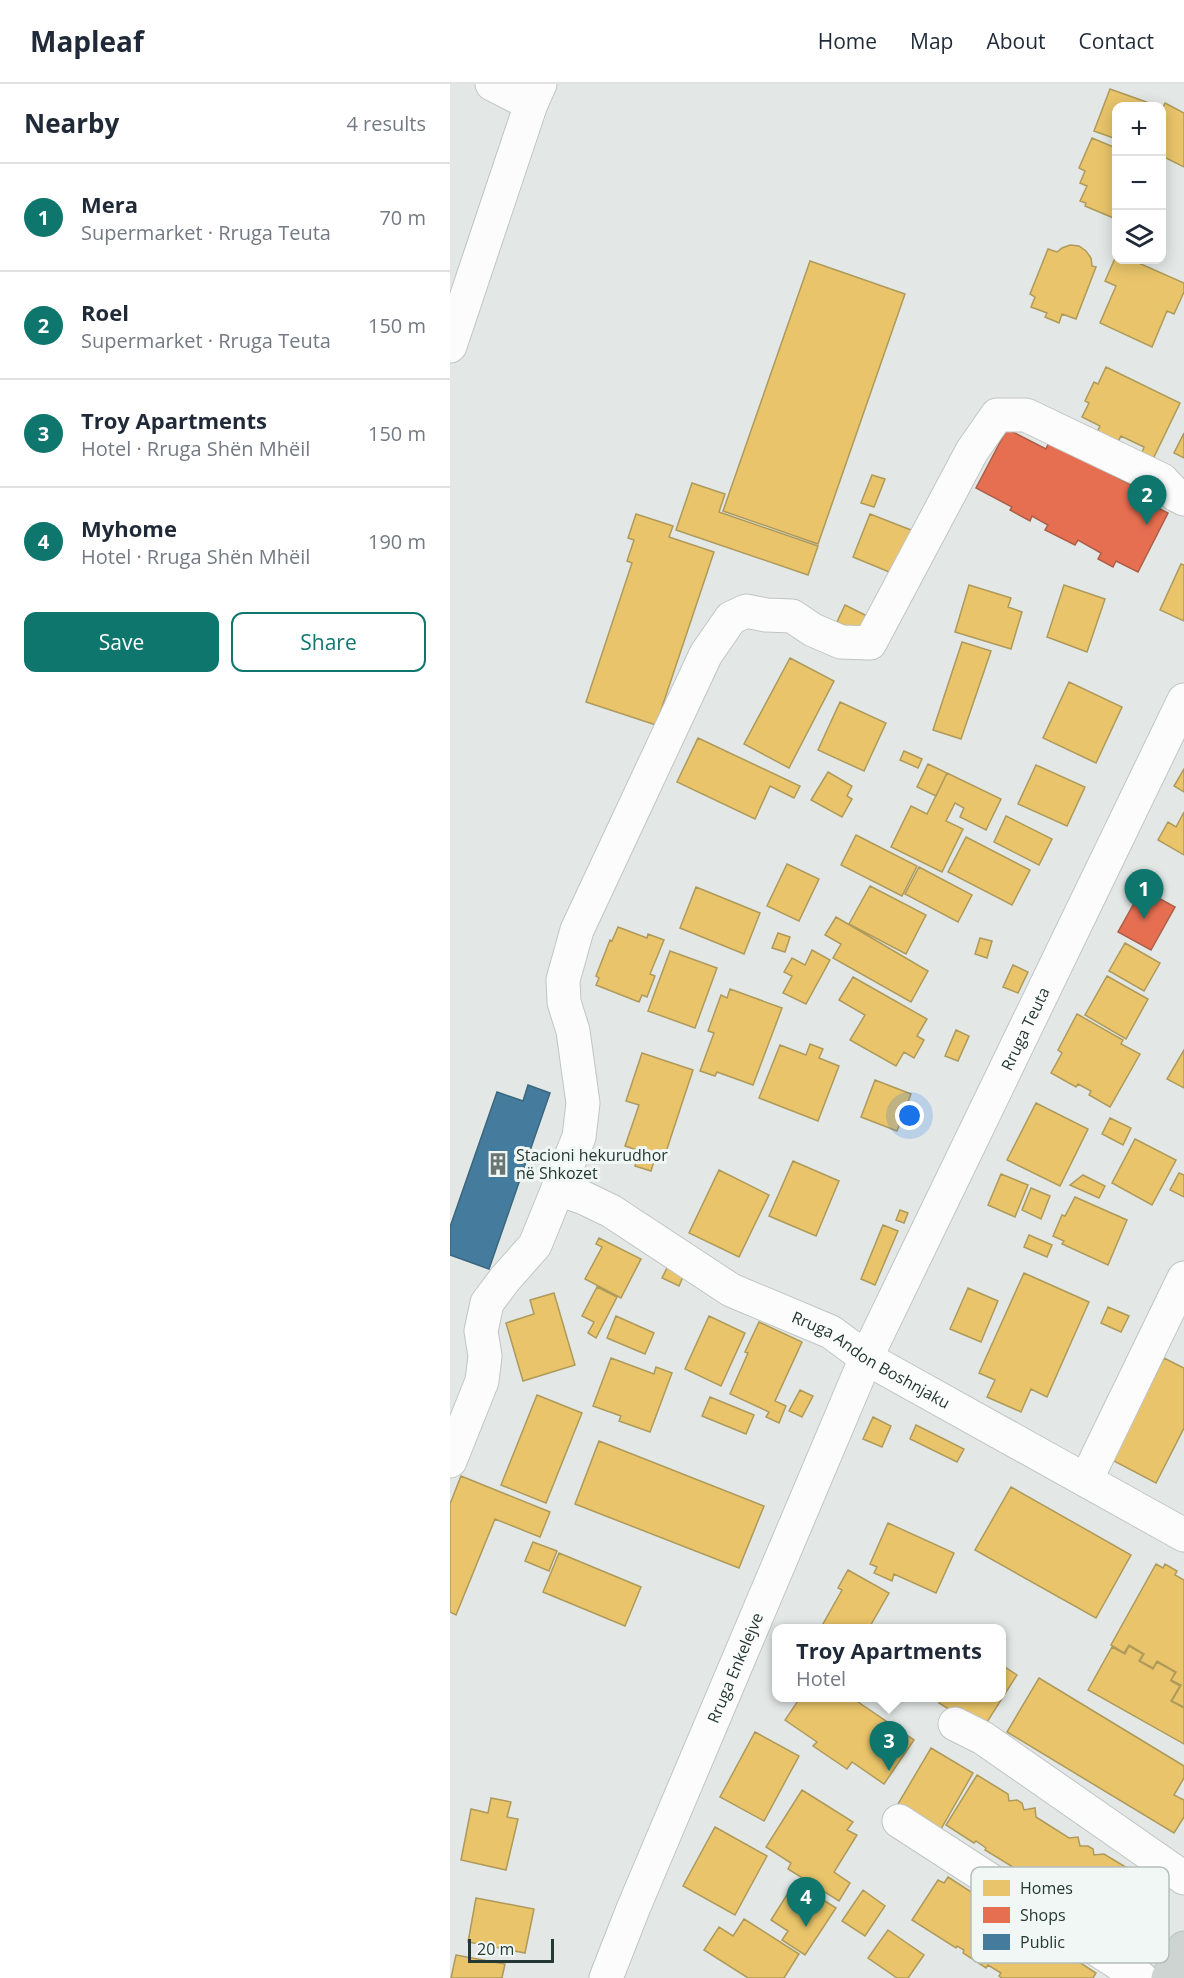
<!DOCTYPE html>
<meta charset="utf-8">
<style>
:root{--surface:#fff;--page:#f2f2f3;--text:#1f2937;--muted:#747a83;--line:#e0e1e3;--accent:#0f766e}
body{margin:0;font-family:"Open Sans",sans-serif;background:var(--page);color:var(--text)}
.controls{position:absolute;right:18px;top:18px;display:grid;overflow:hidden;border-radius:12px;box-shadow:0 3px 15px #0003}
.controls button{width:54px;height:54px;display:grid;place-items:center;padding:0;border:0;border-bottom:2px solid var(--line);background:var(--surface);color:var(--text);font:30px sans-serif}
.scale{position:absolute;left:18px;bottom:15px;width:86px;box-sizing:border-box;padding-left:6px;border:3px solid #243934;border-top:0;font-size:16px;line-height:21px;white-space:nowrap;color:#243934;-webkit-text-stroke:4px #f1f7f4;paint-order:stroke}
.you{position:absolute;left:460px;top:1032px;width:21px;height:21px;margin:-15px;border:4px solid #fff;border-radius:50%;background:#1a73e8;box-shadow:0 0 0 9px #1a73e833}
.badge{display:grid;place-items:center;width:39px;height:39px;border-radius:50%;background:var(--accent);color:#fff;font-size:20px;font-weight:700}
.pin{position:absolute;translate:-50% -50px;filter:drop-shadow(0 2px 3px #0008)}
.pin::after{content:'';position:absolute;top:32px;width:21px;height:18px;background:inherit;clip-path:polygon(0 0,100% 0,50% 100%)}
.popup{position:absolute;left:322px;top:1540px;width:234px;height:78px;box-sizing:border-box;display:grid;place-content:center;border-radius:12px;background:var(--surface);filter:drop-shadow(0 2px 4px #0005);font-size:20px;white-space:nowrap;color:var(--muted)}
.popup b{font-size:22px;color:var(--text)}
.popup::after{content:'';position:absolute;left:50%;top:100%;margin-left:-12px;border:12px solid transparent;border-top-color:var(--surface)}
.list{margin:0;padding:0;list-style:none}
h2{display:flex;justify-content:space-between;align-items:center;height:78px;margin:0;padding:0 24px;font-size:26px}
h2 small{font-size:20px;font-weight:400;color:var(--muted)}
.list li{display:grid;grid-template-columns:39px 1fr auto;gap:18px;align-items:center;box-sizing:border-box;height:108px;padding:0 24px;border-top:2px solid var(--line)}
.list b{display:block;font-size:22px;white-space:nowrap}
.list p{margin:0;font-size:20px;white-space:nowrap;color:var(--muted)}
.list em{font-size:20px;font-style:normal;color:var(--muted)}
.actions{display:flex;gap:12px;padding:18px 24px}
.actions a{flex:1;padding:14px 0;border:2px solid var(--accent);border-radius:12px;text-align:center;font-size:21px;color:var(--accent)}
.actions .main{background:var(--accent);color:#fff}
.icon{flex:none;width:33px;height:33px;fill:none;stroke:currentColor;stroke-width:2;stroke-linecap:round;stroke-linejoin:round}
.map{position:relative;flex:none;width:734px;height:1894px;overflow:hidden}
header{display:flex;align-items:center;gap:36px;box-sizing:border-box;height:84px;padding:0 30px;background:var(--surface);border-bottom:2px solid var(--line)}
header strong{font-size:28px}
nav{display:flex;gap:33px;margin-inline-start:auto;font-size:21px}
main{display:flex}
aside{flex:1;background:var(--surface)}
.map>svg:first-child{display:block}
</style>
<header>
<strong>Mapleaf</strong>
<nav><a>Home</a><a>Map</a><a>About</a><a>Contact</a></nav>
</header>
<main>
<aside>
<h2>Nearby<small>4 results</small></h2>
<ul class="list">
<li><span class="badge">1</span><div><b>Mera</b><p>Supermarket · Rruga Teuta</p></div><em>70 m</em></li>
<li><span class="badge">2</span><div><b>Roel</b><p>Supermarket · Rruga Teuta</p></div><em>150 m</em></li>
<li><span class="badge">3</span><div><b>Troy Apartments</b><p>Hotel · Rruga Shën Mhëil</p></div><em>150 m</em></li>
<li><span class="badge">4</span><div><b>Myhome</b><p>Hotel · Rruga Shën Mhëil</p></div><em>190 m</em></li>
</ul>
<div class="actions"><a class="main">Save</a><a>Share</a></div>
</aside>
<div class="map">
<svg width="734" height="1894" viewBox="0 0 734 1894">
<rect width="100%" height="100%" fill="#e3e8e6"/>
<path fill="#e9c46a" stroke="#ae9a5a" stroke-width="1.5" d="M660 5 702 20 701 22H666V55L644 47Z
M715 19 734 29V83L712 72V26Z
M642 54 666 64V135L635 122 636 119 630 117 637 102 630 99 635 87 629 84Z
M620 161 629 162 636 167 641 174 642 182 646 183 626 235 612 230 609 239 595 233 597 229 581 223 585 213 580 210 598 165 607 168 612 164Z
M666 172V176H682L734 199V208L724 230 717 227 702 263 650 239 666 202 655 197Z
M360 177 455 210 368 460 273 427Z
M656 283 730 319 703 375 692 369 694 363 671 352 668 358 647 348 650 342 632 333 639 319 635 317 644 298 648 300Z
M734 349V374L724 369Z
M422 391 435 395 424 423 411 419Z
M242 399 275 410 269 428 368 462 358 491 226 446Z
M186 430 223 442 219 453 264 468 206 641 136 618 182 479 177 477 184 456 178 454Z
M420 430 461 446 444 490 403 473Z
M731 480 734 481V537L710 526Z
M519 501 561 514 558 523 572 528 561 565 505 548Z
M614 501 655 515 637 568 597 553Z
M395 521 427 537 412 550 387 538Z
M512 558 541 567 511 655 483 646Z
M340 574 384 597 339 684 294 660Z
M619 598 672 623 646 679 593 654Z
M390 618 436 639 414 687 368 666Z
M248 654 350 702 344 714 320 702 305 735 227 698Z
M454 667 472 675 468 684 450 676Z
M478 680 497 689 486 712 467 703Z
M586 681 635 703 617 742 568 720Z
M734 685V708L724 702Z
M378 688 402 702 397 712 402 715 392 733 361 716Z
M497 689 551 715 536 746 510 733 514 724 505 719 496 737 513 745 492 788 441 763 461 722 477 730Z
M734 728V771L708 756 718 738 726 743Z
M556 732 602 755 589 781 544 758Z
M406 751 467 782 452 812 391 781Z
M516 753 580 786 562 821 498 788Z
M337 780 369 795 349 837 317 822Z
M469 783 522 811 508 838 455 810Z
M420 802 476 831 456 870 399 840Z
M246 803 310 829 294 870 230 844Z
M386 833 478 887 461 918 383 874 391 860 375 851Z
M168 843 197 854 198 850 214 856 200 890 205 892 197 913 192 911 189 918 146 901 149 894 146 892 160 856 162 857Z
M328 849 340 853 335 868 322 864Z
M530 854 542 857 537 874 525 870Z
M675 859 710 879 694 907 659 887Z
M362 866 380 876 356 920 333 909 342 892 334 888 342 874 355 881Z
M220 867 267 884 245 944 198 927Z
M563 881 578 888 568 909 553 903Z
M657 892 698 915 676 955 635 931Z
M403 893 477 935 467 952 474 956 464 974 454 968 446 982 400 956 415 931 389 916Z
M280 905 332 924 303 1001 267 988 265 992 250 987 264 949 258 947 271 911 277 914Z
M627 930 673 956 671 960 690 970 660 1023 639 1011 641 1007 628 1000 626 1003 601 989 612 969 608 966Z
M506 946 519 952 508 977 495 972Z
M360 960 373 965 369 974 389 982 368 1037 309 1014 330 961 356 971Z
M734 966V1004L717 995Z
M192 969 243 986 213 1077 205 1074 201 1087 185 1082 190 1067 175 1062 189 1021 176 1017Z
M425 996 461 1010 447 1047 411 1033Z
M586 1019 638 1045 610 1102 557 1076Z
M660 1034 681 1044 673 1061 652 1050Z
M685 1055 726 1076 702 1121 662 1099Z
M343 1077 389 1097 366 1152 319 1132Z
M269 1086 319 1111 289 1173 239 1149Z
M729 1089 734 1091V1113L720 1106Z
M551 1090 578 1101 565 1133 538 1121Z
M633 1091 655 1102 649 1114 620 1101Z
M581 1104 600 1112 591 1135 572 1126Z
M625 1113 677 1136 658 1181 612 1160 614 1157 603 1152 612 1131 615 1132Z
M450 1126 458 1129 454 1139 446 1136Z
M433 1141 448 1147 425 1201 411 1195Z
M579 1151 602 1161 597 1173 574 1163Z
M149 1154 191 1175 171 1214 135 1195 152 1163 146 1160Z
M219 1180 235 1188 229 1202 212 1194Z
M574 1189 639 1218 597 1313 581 1305 571 1328 537 1313 545 1296 529 1289Z
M147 1203 167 1213 146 1254 138 1249 144 1238 132 1232Z
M518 1204 548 1217 531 1258 500 1245Z
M104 1209 125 1281 73 1297 56 1239 84 1230 80 1216Z
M658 1223 679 1232 671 1248 651 1239Z
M166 1232 204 1249 195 1270 157 1254Z
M259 1232 295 1249 271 1302 235 1285Z
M309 1238 352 1258 325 1317 336 1322 329 1339 316 1333 319 1328 280 1310 298 1269 295 1268Z
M161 1274 204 1290 206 1283 222 1289 200 1348 169 1337 171 1332 143 1322Z
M714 1274 734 1284V1344L706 1399 662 1376Z
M350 1306 363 1312 352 1333 339 1327Z
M87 1311 132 1329 96 1419 51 1401Z
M260 1313 304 1331 296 1350 252 1332Z
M423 1333 441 1342 432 1363 413 1355Z
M466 1341 514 1365 507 1378 460 1355Z
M149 1357 314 1422 289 1484 125 1420Z
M11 1392 100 1428 90 1453 45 1435 6 1531 0 1528V1420Z
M561 1403 681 1471 646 1534 525 1466Z
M438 1439 504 1469 486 1509 444 1490 442 1497 424 1489 427 1483 420 1480Z
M83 1458 107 1467 99 1487 75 1477Z
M109 1469 191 1503 175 1542 93 1508Z
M706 1480 713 1484 715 1480 727 1487 725 1491 734 1496V1623L722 1617 731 1601 721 1596 726 1588 707 1577 703 1584 690 1577 694 1570 679 1561 674 1569 661 1561Z
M398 1486 439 1509 419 1544H381L373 1540 392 1506 388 1504Z
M679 1562 693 1570 689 1577 703 1585 707 1578 725 1588 721 1597 730 1602 721 1617 734 1624V1660L638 1606 662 1563 675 1570Z
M552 1581 567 1591 532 1646 489 1619 491 1616 487 1614H552Z
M589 1594 734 1682V1694L724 1711 734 1716V1733L724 1749 557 1648Z
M350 1614H402L464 1656 434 1700 402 1678 397 1685 363 1662 367 1658 335 1636Z
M305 1648 349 1672 314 1737 270 1713Z
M481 1664 523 1689 491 1745 448 1720Z
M527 1691 558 1710 559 1717 567 1716 572 1719 574 1726 585 1724 586 1733 619 1754 628 1753 630 1762H638L643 1765 644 1771 654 1770 684 1788 653 1838 535 1766 536 1764 526 1757 524 1759 496 1741Z
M352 1706 403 1738 397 1746 407 1751 384 1788 400 1799 389 1817 338 1785 341 1779 316 1763Z
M41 1714 61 1718 57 1733 68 1735 56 1786 11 1776 21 1725 38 1729Z
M265 1743 317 1772 285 1831 233 1802Z
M498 1793 646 1889 643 1894H552L549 1892 551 1889 538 1881 536 1884 513 1869 514 1866 507 1862 506 1864 462 1836 488 1796 494 1799Z
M345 1798 386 1824 355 1871 332 1856 338 1847 321 1836Z
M413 1806 435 1822 415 1852 392 1837Z
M26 1814 84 1825 75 1869 18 1858Z
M294 1835 349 1870 334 1894H298L254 1866 269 1843 283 1852Z
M438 1846 474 1871 458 1894H447L418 1874Z
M6 1871 55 1880 52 1894H1Z"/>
<path fill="#e76f51" stroke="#ac5f48" stroke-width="1.5" d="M557 345 596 365 599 358 699 410 695 417 718 429 688 488 666 477 663 483 648 475 651 469 628 456 625 461 595 446 598 441 582 432 580 437 560 426 562 423 526 404Z
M692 805 725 823 701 866 668 848Z"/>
<path fill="#457b9d" stroke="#3b677e" stroke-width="1.5" d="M78 1001 100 1009 39 1185 0 1171V1143L47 1008 73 1017Z"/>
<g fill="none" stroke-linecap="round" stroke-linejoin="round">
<g stroke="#c0c5c3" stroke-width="35">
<g id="minor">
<path d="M42 0 81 20"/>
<path d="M0 262 81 20 90 0"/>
<path id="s1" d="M108 1105 134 1114 161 1127 281 1206 381 1248 416 1274 734 1451"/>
<path d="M0 1377 32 1297 35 1272 31 1247 37 1219 55 1195 85 1161 129 1053 133 1019 123 947 114 918 113 896 127 846 256 570 281 534 296 527 316 531 342 532 363 546 391 558 420 559 522 367 547 331H576L712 396 726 411 734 415"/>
<path d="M636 1396 734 1194"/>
<path d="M505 1640 533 1654 734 1794"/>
<path d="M449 1737 691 1894"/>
<path id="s2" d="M156 1894 183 1825 416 1274 734 616"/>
</g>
</g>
<g stroke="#bcc4c2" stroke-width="35">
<path id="major" d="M718 1894 734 1864"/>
</g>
<use href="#minor" stroke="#fbfcfb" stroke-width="33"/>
<use href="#major" stroke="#ced4d2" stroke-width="33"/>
</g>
<defs>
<g id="building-bare" transform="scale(1.8)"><path d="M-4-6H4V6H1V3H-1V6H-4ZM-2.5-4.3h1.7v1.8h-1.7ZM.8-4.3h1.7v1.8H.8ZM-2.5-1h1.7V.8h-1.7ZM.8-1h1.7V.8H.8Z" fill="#677672" stroke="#f1f7f4" stroke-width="2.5" paint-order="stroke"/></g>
</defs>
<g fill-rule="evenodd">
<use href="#building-bare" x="48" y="1080"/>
</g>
<g text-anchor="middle" stroke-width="6" stroke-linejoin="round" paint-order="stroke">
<g font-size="16" fill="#243934" stroke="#f1f7f4">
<text dy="6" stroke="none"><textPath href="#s2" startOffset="1038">Rruga Teuta</textPath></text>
<text dy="6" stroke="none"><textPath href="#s1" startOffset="358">Rruga Andon Boshnjaku</textPath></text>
<text dy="6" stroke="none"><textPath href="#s2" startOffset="336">Rruga Enkelejve</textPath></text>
</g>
<g font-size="16" fill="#243934" stroke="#f1f7f4" text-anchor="start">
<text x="66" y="1077">Stacioni hekurudhor<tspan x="66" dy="18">në Shkozet</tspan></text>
</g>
</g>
<rect x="521" y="1783" width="198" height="96" rx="9" fill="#f1f7f4" stroke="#b4beba" stroke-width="1.5"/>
<rect x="533" y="1796" width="27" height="16" fill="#e9c46a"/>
<rect x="533" y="1823" width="27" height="16" fill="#e76f51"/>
<rect x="533" y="1850" width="27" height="16" fill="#457b9d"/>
<g font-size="16" fill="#243934">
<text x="570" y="1810">Homes</text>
<text x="570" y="1837">Shops</text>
<text x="570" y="1864">Public</text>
</g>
</svg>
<div class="controls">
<button>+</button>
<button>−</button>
<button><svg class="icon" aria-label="layers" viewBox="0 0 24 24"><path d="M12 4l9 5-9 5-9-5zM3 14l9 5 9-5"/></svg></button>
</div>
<div class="scale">20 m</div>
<div class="you"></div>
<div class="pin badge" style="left:694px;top:835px">1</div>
<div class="pin badge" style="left:697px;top:441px">2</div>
<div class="pin badge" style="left:439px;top:1687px">3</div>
<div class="popup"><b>Troy Apartments</b>Hotel</div>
<div class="pin badge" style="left:356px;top:1843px">4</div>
</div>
</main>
